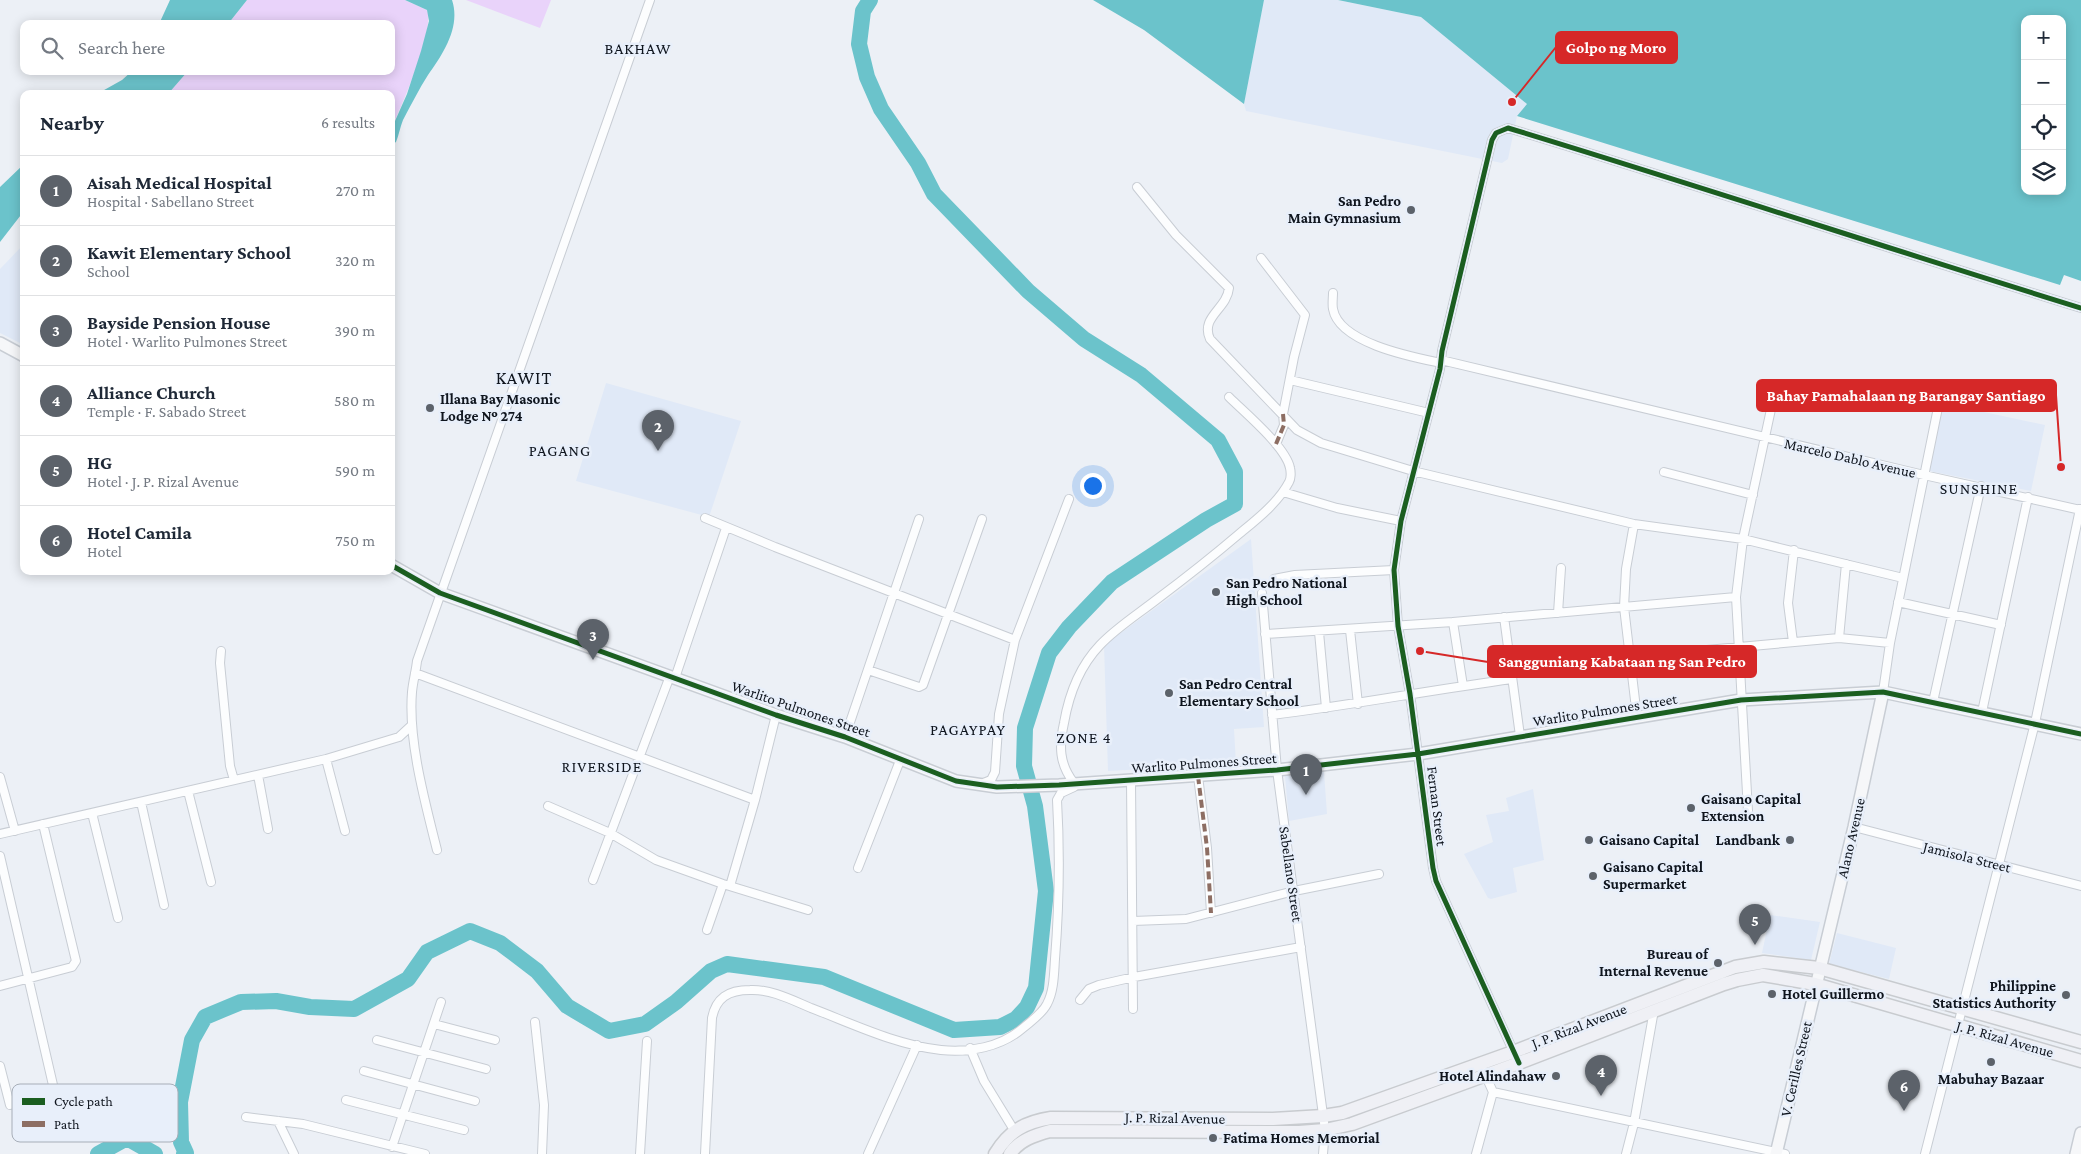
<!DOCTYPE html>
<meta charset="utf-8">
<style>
:root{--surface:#fff;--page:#f2f2f3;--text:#1f2937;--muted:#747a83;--line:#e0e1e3;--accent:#5c626a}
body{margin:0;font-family:"Crimson Pro",serif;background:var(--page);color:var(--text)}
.controls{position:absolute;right:15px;top:15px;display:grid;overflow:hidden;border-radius:10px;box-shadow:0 2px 12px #0003}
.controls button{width:45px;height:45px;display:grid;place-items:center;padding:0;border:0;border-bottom:1px solid var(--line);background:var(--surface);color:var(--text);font:25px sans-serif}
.you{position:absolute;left:1092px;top:485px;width:18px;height:18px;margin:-12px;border:4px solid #fff;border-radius:50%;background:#1a73e8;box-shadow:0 0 0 8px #1a73e833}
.badge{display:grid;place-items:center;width:32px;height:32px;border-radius:50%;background:var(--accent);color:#fff;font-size:16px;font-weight:700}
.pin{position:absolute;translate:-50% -41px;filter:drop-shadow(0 1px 2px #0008)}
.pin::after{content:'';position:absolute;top:26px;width:18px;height:15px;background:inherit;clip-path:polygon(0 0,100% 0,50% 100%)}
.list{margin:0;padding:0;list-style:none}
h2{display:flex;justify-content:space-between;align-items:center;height:65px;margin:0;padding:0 20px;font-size:21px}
h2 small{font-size:16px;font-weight:400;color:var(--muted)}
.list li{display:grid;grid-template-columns:32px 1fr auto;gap:15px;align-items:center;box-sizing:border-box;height:70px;padding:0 20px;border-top:1px solid var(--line)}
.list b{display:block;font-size:19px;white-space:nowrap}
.list p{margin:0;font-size:16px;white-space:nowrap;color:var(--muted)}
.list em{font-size:16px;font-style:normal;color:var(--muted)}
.icon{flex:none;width:28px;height:28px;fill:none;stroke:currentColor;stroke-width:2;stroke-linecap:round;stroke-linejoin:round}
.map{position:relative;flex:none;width:2081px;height:1154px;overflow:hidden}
.search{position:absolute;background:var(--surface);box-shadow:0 2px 12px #0003;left:20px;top:20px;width:375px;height:55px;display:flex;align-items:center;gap:12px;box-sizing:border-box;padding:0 18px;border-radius:10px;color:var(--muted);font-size:19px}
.panel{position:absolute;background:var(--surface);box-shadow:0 2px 12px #0003;left:20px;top:90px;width:375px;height:485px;border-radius:10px}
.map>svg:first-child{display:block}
</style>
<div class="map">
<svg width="2081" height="1154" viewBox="0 0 2081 1154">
<rect width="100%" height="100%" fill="#ecf0f6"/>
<path fill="#e0e9f7" d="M1264 0H1338L1421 17 1527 104 1517 116 1508 159 1502 163 1246 111 1244 104Z
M24 244V345L0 333V269Z
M606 383 741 421 709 517 576 481Z
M1942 403 2045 425 2031 491 1929 471Z
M1251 539 1264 727 1234 729 1236 764 1108 771 1104 645Z
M1324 772 1327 814 1289 821 1285 776Z
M1533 789 1544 860 1513 868 1517 892 1491 899 1488 898 1464 854 1493 842 1486 815 1509 811 1506 798Z
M1770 915 1820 922 1811 960 1762 953Z
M1837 933 1896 948 1889 979 1829 964Z"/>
<path fill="#e9d3fa" d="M247 0H405L427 10C435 30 402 105 392 127L391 94H168L188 71H391V24H228Z
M466 0H551L540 28Z"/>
<path fill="#6bc3cb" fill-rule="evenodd" d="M170 0H247L228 24H159Z
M405 0H452C461 27 443 54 428 75 419 89 411 105 403 120 400 127 399 135 396 142L391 145V130L407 94 421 51 429 21 427 10Z
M1093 0H1264L1244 104 1144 30Z
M1338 0H2081V281L2064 275 2060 285 1517 116 1527 104 1421 17ZM2025 19H2062V191H2025Z
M132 71H188L168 94H97L122 80Z
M24 164V211L0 242V187Z"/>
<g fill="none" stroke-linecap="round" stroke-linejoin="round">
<path stroke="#6bc3cb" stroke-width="16" d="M98 1154 127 1138 155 1154
M184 1154 186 1153 181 1142 180 1102 192 1040 205 1017 241 1002 276 1001 310 1007 354 1009 408 979 427 952 470 931 500 943 537 971 567 1006 609 1031 645 1024 676 1002 711 971 727 964 824 977 954 1030 1000 1027 1016 1019 1027 1007 1036 988 1046 891 1035 806 1024 766 1025 728 1049 653 1069 627 1112 582 1206 520 1235 504V472L1218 440 1141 375 1084 339 1028 291 934 194 918 163 881 109 867 77 859 44 863 11 870 0"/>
<g stroke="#c8cdd4" stroke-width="10">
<path id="street" d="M1137 187 1176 235 1229 288C1227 309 1200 317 1210 339L1297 430 1321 443 1413 471 1634 524 1743 539 1903 578
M1261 258 1305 315 1294 357 1283 414 1284 425 1276 444
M1333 293C1333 298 1332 304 1333 309 1339 343 1412 357 1441 363
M1441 360 1924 475 2081 510
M1290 380 1429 413
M1664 472 1753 495
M1283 492 1337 508 1401 521
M705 518 775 547 1015 640
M1634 524 1626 569 1624 607 1637 717
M1274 579 1295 575 1394 570
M1262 593 1277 770 1325 1130 1323 1154
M1898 602 2001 625
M1558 613 1561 568
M1504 617 1520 736
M1453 622 1463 686
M1350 630 1358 704
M1319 632 1326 708
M1265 634 1453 622 1736 597
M1839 638 1846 564
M1793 642 1788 603 1794 550
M221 651 220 663 230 766 234 780
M1630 657 1839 638 1890 643
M868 670 919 687 923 685 982 519
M415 673 755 800
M675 678 726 528
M1883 692 1890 643 1941 393
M1933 702 1981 486
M1982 712 2028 497
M1272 715C1352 705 1431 690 1512 679
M845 737 919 519
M326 759 345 831
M258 775 268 829
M1198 776 1207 848 1211 913
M0 777 15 831
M1131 781 1133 1009
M1074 783C1059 764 1059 746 1064 723 1069 694 1080 666 1100 645 1116 628 1138 614 1156 600 1184 579 1212 557 1239 534 1256 520 1278 503 1289 482 1291 479 1291 472 1290 468 1286 447 1245 413 1229 397
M981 784 991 780 995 772 999 714 1015 640 1069 499
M188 791 211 882
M141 802 164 905
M548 806 610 833 656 860 723 884 808 910
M1748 811 1736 597 1743 539 1773 400
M92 813 118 918
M1854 827 2081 886
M0 834 326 759 399 737 412 725
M437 850C425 802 408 741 412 692 413 681 416 671 417 661L650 0
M0 856 56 1098
M858 868 901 758
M593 880 670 676
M730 886 755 800 776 715
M1133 921 1186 919 1294 891 1379 874
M707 930 723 884
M0 986 72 967 76 961 43 824
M1080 1000 1089 989 1099 985 1134 977 1301 947
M535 1022 544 1105 542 1154
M434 1024 495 1040
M377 1040 486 1069
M970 1048 984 1081 1014 1130
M1515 1055 1436 881 1433 868 1410 694 1398 626 1394 570 1401 521 1440 369 1442 351 1492 140 1496 133 1508 128C1699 186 1890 249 2081 308
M0 1066 10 1105
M364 1071 475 1101
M1484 1072 1493 1092
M1493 1092 1785 1154
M346 1100 464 1130
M246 1117 303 1124 425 1154
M278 1121 294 1154
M392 1147 441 1002
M640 1154 647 1041
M705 1154 712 1018C716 998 728 990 750 990 771 989 792 1000 811 1008 853 1024 896 1045 941 1050 969 1053 1001 1047 1023 1028 1031 1021 1042 1014 1047 1004 1054 991 1054 974 1055 959 1059 908 1060 851 1057 800L1061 793 1074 787
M868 1154 917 1045
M1476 1154 1493 1092
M1626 1154 1634 1123 1654 1010
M1925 1154 2035 723 2080 509"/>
</g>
<g stroke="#c8cdd4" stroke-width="14">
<path id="secondary" d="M0 343 24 356
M391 565 440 593 776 715 845 737 956 781 997 787 1059 785 1277 770 1418 754 1741 700 1883 692 2081 734
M1776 1154 1854 827 1883 692
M2076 1154 2081 1133"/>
</g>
<g stroke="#c8cbcf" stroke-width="15">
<path id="primary" d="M995 1154C1009 1131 1025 1122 1051 1118L1273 1119 1323 1116 1342 1113 1513 1052 1735 967 1764 962 1819 968 2081 1042
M1010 1154C1019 1140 1035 1135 1050 1131L1299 1132 1325 1130 1352 1124 1519 1063 1724 984 1737 980 1763 975 1815 984 2081 1061"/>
</g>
<use href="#street" stroke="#fcfdfe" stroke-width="8"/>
<use href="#secondary" stroke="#f6f7f9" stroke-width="11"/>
<use href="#primary" stroke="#eff0f5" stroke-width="12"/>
<path stroke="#8d6e63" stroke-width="4" stroke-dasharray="8 4" stroke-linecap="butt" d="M1276 444 1284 425 1283 414
M1198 776 1207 848 1211 913"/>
<g stroke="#e8effa" stroke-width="8">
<path id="cycleway" d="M391 565 440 593 776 715 845 737 956 781 997 787 1059 785 1277 770 1418 754 1741 700 1883 692 2081 734
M1519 1063 1436 881 1433 868 1410 694 1398 626 1394 570 1401 521 1440 369 1442 351 1492 140 1496 133 1508 128C1699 186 1890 249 2081 308"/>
</g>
<use href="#cycleway" stroke="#1b5e20" stroke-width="5"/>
</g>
<g fill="#5c626a" stroke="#e8effa" stroke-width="2">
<circle cx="1411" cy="210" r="5"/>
<circle cx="430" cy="408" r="5"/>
<circle cx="1216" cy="592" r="5"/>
<circle cx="1169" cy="693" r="5"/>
<circle cx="1691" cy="808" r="5"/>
<circle cx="1589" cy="840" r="5"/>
<circle cx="1790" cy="840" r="5"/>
<circle cx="1593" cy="876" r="5"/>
<circle cx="1718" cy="963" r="5"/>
<circle cx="1772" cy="994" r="5"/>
<circle cx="2066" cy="995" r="5"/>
<circle cx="1991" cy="1062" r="5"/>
<circle cx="1556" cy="1076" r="5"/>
<circle cx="1213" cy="1138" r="5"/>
</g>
<g text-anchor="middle" stroke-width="5" stroke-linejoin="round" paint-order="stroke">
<g font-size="15" font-weight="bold" fill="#0f151e" stroke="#e8effa" text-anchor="start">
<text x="1401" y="206" text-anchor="end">San Pedro<tspan x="1401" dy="17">Main Gymnasium</tspan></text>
<text x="440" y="404">Illana Bay Masonic<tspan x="440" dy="17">Lodge № 274</tspan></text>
<text x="1226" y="588">San Pedro National<tspan x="1226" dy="17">High School</tspan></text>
<text x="1179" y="689">San Pedro Central<tspan x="1179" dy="17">Elementary School</tspan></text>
<text x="1701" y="804">Gaisano Capital<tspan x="1701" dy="17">Extension</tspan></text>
<text x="1599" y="845">Gaisano Capital</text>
<text x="1780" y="845" text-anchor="end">Landbank</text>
<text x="1603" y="872">Gaisano Capital<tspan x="1603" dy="17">Supermarket</tspan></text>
<text x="1708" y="959" text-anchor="end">Bureau of<tspan x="1708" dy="17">Internal Revenue</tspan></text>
<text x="2056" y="991" text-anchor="end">Philippine<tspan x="2056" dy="17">Statistics Authority</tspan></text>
<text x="1782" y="999">Hotel Guillermo</text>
<text x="1546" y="1081" text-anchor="end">Hotel Alindahaw</text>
<text x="1991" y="1084" text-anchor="middle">Mabuhay Bazaar</text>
<text x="1223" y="1143">Fatima Homes Memorial</text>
</g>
<g font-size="15" fill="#0f151e" stroke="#e8effa">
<text transform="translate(1850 458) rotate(13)" y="5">Marcelo Dablo Avenue</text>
<text transform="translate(801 709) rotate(19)" y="5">Warlito Pulmones Street</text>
<text transform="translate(1605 710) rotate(-9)" y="5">Warlito Pulmones Street</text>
<text transform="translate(1204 763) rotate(-4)" y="5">Warlito Pulmones Street</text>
<text transform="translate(1437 806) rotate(83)" y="5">Fernan Street</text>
<text transform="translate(1851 838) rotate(-77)" y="5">Alano Avenue</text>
<text transform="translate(1967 857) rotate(14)" y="5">Jamisola Street</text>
<text transform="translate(1291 874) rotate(82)" y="5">Sabellano Street</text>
<text transform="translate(1579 1026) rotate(-21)" y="5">J. P. Rizal Avenue</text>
<text transform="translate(2005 1039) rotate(16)" y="5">J. P. Rizal Avenue</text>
<text transform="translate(1796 1069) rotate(-77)" y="5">V. Cerilles Street</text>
<text transform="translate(1175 1118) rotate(1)" y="5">J. P. Rizal Avenue</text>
</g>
<g font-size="16" letter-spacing="1" fill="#0f151e" stroke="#e8effa">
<text x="638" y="54">BAKHAW</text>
<text x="560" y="456">PAGANG</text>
<text x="1979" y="494">SUNSHINE</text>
<text x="968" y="735">PAGAYPAY</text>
<text x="1084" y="743">ZONE 4</text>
<text x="602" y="772">RIVERSIDE</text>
</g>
<g font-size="18" letter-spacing="1" fill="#0f151e" stroke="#e8effa">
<text x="524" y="384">KAWIT</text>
</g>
</g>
<rect x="12" y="1084" width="166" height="58" rx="8" fill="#e8effa" stroke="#a7aeb8" stroke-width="1"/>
<rect x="22" y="1098" width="23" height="7" fill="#1b5e20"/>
<rect x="22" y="1121" width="23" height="6" fill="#8d6e63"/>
<g font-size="14" fill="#0f151e">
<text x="54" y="1106">Cycle path</text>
<text x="54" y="1129">Path</text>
</g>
<path fill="none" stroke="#d62828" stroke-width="2" d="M1512 102L1556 47M2061 467L2056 395M1420 651L1488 662"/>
<g fill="#d62828" stroke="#e8effa" stroke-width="2">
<circle cx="1512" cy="102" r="5"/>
<circle cx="2061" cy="467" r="5"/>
<circle cx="1420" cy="651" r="5"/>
</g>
<g fill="#d62828" stroke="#d62828" stroke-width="2">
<rect x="1556" y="32" width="121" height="31" rx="5"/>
<rect x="1757" y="380" width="299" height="31" rx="5"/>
<rect x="1488" y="646" width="268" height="31" rx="5"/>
</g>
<g font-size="16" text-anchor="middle" font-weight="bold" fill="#fff">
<text x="1616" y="53">Golpo ng Moro</text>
<text x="1906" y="401">Bahay Pamahalaan ng Barangay Santiago</text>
<text x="1622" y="667">Sangguniang Kabataan ng San Pedro</text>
</g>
</svg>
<div class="controls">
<button>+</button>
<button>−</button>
<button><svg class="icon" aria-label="locate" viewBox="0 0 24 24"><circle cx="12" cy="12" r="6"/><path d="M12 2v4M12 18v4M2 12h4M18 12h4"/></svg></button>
<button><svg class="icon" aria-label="layers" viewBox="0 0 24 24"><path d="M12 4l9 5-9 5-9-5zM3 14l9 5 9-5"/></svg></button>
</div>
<div class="you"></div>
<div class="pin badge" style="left:1306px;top:795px">1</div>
<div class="pin badge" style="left:658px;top:451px">2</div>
<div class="pin badge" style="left:593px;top:660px">3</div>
<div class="pin badge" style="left:1601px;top:1096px">4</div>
<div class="pin badge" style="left:1755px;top:945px">5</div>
<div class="pin badge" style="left:1904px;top:1111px">6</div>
<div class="search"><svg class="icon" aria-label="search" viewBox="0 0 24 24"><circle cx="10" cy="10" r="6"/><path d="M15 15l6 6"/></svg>Search here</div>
<section class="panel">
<h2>Nearby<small>6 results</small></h2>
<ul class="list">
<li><span class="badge">1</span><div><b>Aisah Medical Hospital</b><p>Hospital · Sabellano Street</p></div><em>270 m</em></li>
<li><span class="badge">2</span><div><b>Kawit Elementary School</b><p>School</p></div><em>320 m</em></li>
<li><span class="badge">3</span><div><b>Bayside Pension House</b><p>Hotel · Warlito Pulmones Street</p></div><em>390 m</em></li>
<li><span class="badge">4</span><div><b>Alliance Church</b><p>Temple · F. Sabado Street</p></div><em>580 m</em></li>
<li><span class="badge">5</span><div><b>HG</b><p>Hotel · J. P. Rizal Avenue</p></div><em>590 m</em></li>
<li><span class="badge">6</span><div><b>Hotel Camila</b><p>Hotel</p></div><em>750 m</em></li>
</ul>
</section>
</div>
